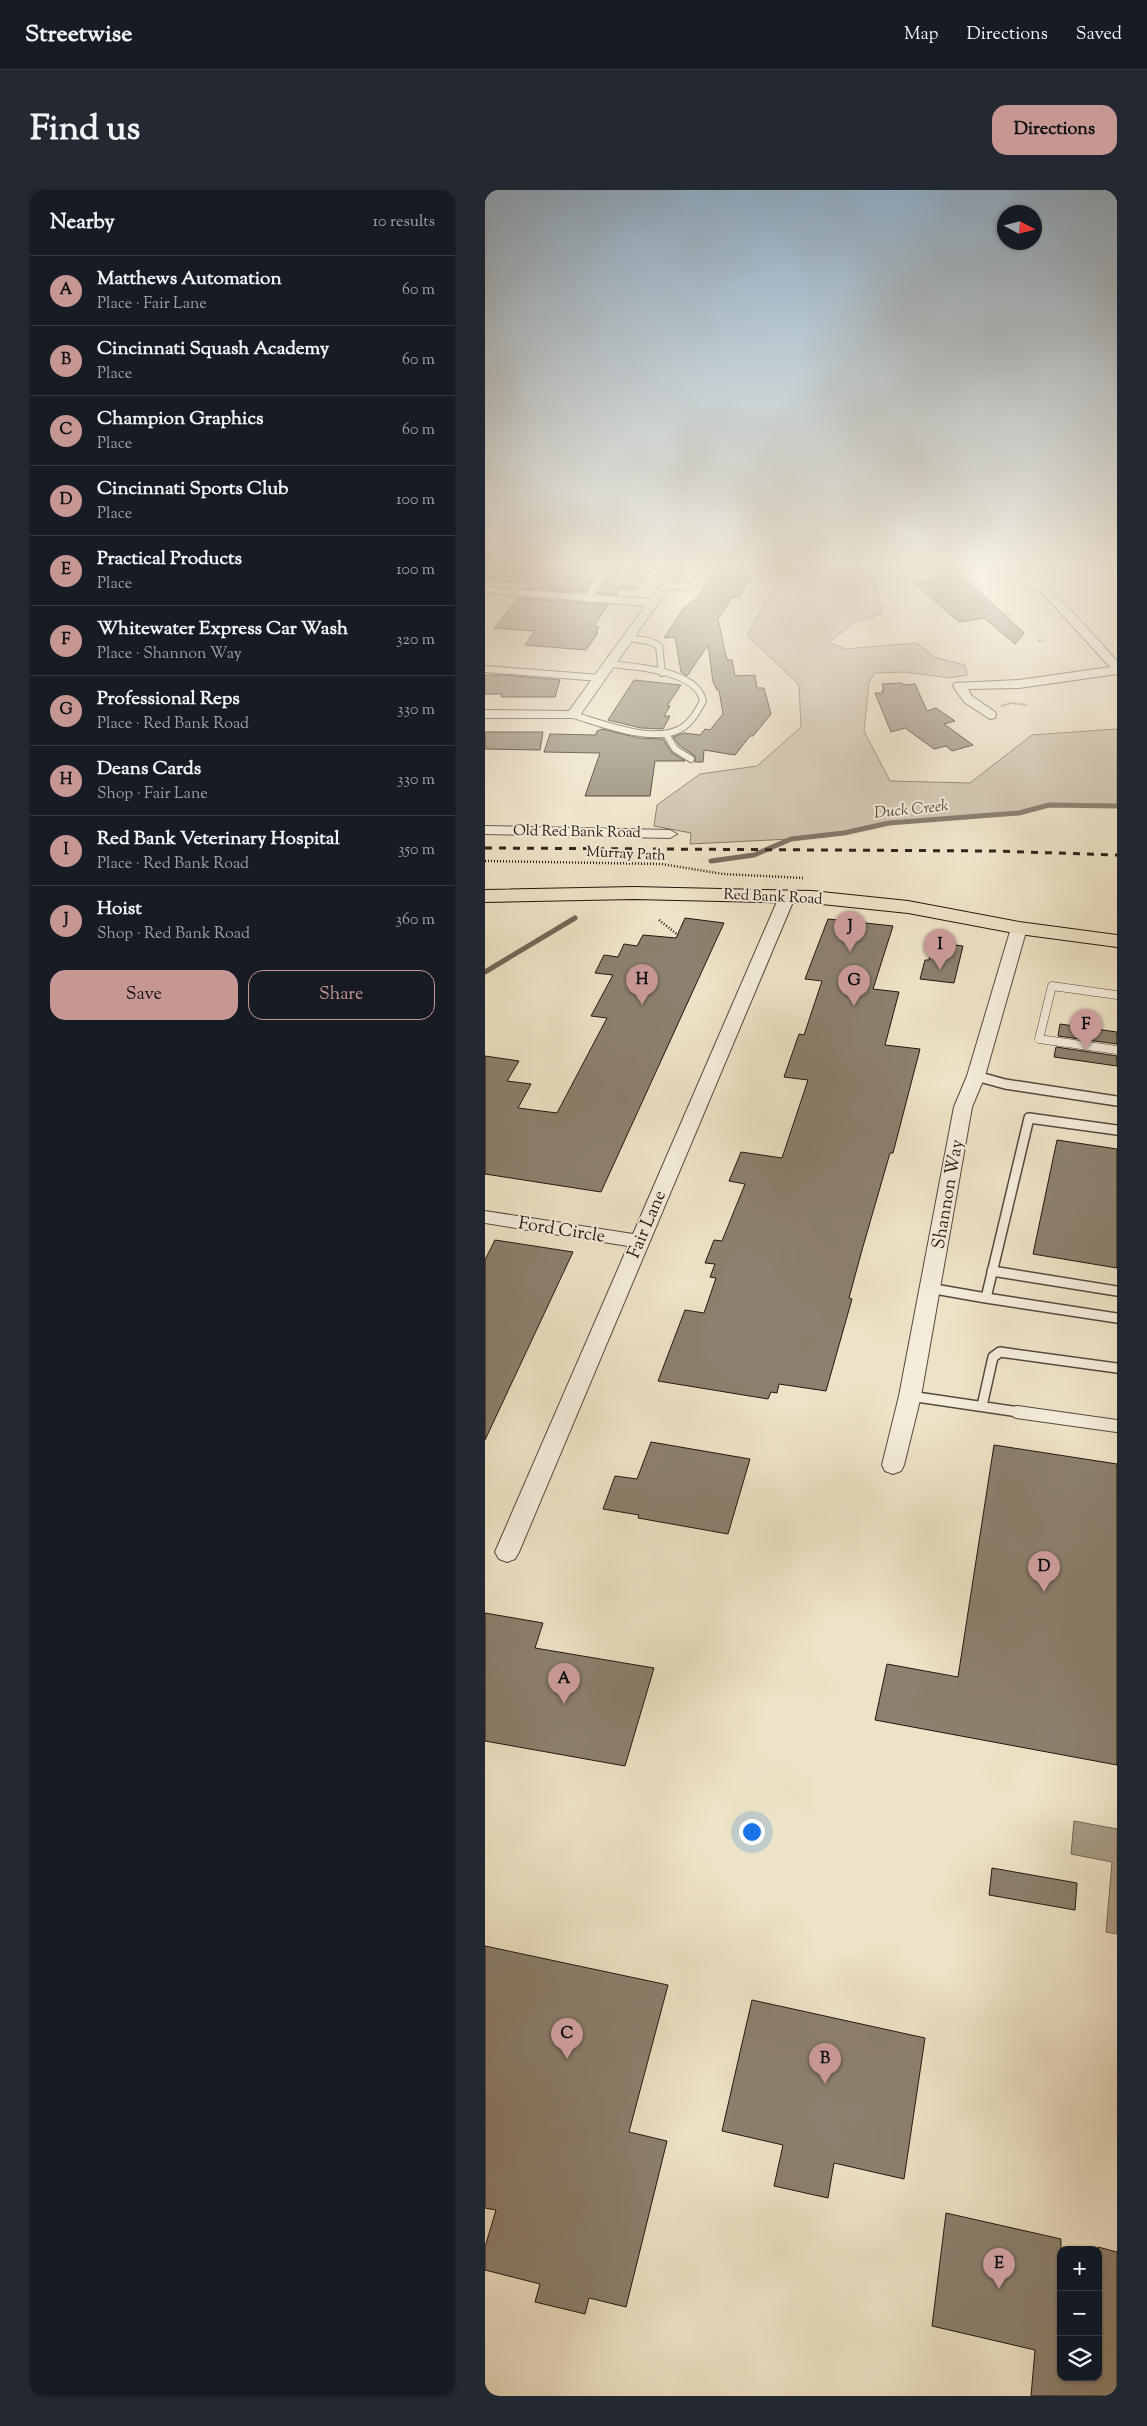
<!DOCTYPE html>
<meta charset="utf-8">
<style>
:root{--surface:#171b24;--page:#242831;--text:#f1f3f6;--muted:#9ea1a6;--line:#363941;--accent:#c59692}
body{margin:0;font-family:"Sorts Mill Goudy",serif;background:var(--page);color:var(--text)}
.controls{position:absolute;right:15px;bottom:15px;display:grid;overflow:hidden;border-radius:10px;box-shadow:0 1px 4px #0004}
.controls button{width:45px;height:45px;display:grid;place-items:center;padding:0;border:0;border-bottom:1px solid var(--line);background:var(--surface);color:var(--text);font:25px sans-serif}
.compass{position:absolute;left:512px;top:15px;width:45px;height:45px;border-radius:50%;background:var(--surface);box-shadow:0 1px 4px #0004;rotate:97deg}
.you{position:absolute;left:266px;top:1641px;width:18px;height:18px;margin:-12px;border:4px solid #fff;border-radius:50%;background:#1a73e8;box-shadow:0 0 0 8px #1a73e833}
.badge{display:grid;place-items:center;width:32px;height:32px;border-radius:50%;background:var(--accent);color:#111;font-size:16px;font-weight:700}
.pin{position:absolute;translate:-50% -41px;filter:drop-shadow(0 1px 2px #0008)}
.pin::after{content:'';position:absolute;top:26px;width:18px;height:15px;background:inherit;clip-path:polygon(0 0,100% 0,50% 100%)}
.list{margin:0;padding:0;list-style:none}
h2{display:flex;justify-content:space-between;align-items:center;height:65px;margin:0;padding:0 20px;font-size:21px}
h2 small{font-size:16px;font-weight:400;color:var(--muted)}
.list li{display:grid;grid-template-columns:32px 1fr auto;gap:15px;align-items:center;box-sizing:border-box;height:70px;padding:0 20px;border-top:1px solid var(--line)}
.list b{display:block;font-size:19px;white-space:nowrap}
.list p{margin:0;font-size:16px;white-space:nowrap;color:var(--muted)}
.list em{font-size:16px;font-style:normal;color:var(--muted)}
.actions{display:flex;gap:10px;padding:15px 20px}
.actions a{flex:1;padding:11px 0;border:1px solid var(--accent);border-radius:15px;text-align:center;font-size:18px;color:var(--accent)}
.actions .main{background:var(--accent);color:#111}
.icon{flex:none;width:28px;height:28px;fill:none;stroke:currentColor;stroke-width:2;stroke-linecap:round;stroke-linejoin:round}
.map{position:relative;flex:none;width:632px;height:2206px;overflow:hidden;border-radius:15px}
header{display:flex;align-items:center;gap:30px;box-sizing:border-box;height:70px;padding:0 25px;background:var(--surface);border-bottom:1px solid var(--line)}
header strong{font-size:24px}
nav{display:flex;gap:28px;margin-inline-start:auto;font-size:18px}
.intro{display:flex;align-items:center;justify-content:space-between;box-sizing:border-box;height:120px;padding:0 30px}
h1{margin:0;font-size:35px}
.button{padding:12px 22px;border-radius:15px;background:var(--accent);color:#111;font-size:18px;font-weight:700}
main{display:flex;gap:30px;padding:0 30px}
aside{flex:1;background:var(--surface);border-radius:15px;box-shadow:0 1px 4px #0004}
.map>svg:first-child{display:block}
</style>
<header>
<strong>Streetwise</strong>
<nav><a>Map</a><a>Directions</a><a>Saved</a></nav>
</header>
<div class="intro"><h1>Find us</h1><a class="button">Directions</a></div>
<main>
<aside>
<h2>Nearby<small>10 results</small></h2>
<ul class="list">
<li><span class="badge">A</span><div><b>Matthews Automation</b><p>Place · Fair Lane</p></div><em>60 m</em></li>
<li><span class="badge">B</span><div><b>Cincinnati Squash Academy</b><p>Place</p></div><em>60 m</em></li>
<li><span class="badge">C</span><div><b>Champion Graphics</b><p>Place</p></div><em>60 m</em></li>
<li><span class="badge">D</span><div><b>Cincinnati Sports Club</b><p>Place</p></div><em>100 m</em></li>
<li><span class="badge">E</span><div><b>Practical Products</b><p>Place</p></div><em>100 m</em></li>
<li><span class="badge">F</span><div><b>Whitewater Express Car Wash</b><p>Place · Shannon Way</p></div><em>320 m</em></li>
<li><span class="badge">G</span><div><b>Professional Reps</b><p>Place · Red Bank Road</p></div><em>330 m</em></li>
<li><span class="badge">H</span><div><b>Deans Cards</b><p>Shop · Fair Lane</p></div><em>330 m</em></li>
<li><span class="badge">I</span><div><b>Red Bank Veterinary Hospital</b><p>Place · Red Bank Road</p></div><em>350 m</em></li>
<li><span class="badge">J</span><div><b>Hoist</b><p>Shop · Red Bank Road</p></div><em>360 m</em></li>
</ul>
<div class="actions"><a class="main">Save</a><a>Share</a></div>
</aside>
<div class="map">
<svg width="632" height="2206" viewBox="0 0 632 2206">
<rect width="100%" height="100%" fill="#eee3c6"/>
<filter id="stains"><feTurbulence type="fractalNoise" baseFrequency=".004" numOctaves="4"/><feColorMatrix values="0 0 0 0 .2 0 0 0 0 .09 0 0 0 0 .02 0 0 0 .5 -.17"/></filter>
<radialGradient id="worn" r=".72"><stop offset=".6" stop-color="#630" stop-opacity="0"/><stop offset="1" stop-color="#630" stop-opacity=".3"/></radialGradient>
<path fill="#cbc0a7" stroke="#766b5b" d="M306 373H371L388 382 397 424 370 432 344 452 360 459 431 453 449 467 480 475 482 485 464 488 420 482 390 483 384 492 379 541 405 591 485 593 547 545 632 539V616L564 615 534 623 404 633 359 643 306 649 205 654 206 643 169 636 172 615 215 584 272 576 316 537 314 495 262 445 294 388Z"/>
<path fill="#a99d88" stroke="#736758" d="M589 1631 632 1639V1744L621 1742 627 1672 586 1664Z"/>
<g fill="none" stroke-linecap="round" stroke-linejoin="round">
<path stroke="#736758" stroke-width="5" d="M226 671 269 665 306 649 359 643 404 633 534 623 564 615 632 616
M0 782 90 728"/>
</g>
<path fill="#8c816e" stroke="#22160f" d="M0 373H42L47 378 84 380 80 386 109 389 103 395 101 402 40 398 44 394 0 390Z
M236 373H261L253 385 266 386 254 408 247 407 233 429 242 470H247L250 486 270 485 272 498H279L286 524 268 546H265L250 565 219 560 218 572H210V566L194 555 188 547 199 543 215 545 220 539 225 540 238 524 234 500H232L228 492 223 455 202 486 196 482 190 447 179 448 198 419 213 407 226 384H228Z
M463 373 539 443 530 454 499 428 474 432 429 393 453 389 438 375Z
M129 378 165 382 151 400 135 398 131 405 111 403Z
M33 408 123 415 109 436 114 437 111 443H113L101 460 40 455 50 441 9 438Z
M0 485H18L75 490 70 507H16L17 504H0Z
M149 490 196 495 182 516H185L179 526H185L178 539 156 538 123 530Z
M417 493 418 495 430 494 442 521 451 518 470 531 459 534 488 555 467 561 461 556 449 559 420 538 406 542 390 503H398L397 500H399L397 494Z
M117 539 154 548 178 549 187 563 200 571H170L165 606H100L115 563 59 562 65 544 111 545 112 541Z
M0 542H58L55 560 0 559Z
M200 728 239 733 116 1002 0 984V866L34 871 22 891 46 894 33 918 72 923 122 828 106 826 128 785 110 783 119 765 133 767 139 754 152 756 158 745 191 748Z
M343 729 408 736 388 799 414 802 400 855 435 859 408 963H405L377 1060 364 1108 367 1109 341 1201 294 1194 292 1203 286 1202 283 1209 173 1191 200 1120 219 1123 231 1088 225 1087 230 1074 220 1073 229 1050 237 1051 260 994 244 991 256 962 297 968 323 890 299 887 314 844 319 845 337 791 320 789Z
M448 752 478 756 469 793 435 789 440 770H444Z
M575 834 632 842V854L573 846Z
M571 857 632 866V876L569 867Z
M572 950 632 959V1078L548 1064Z
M10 1050 88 1062 0 1250V1070Z
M166 1252 265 1269 243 1344 153 1328 154 1325 118 1319 130 1286 152 1289Z
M509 1255 632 1274V1575L390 1530 402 1474 473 1487Z
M0 1423 58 1433 50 1458 169 1478 140 1576 0 1551Z
M507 1678 592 1693 590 1720 504 1705Z
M0 1756 183 1795 144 1942 182 1951 141 2117 104 2108 100 2124 50 2112 55 2094 0 2080V2057L11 2020 0 2018Z
M267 1810 440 1848 419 1989 349 1973 343 2008 289 1996 298 1955 237 1941Z
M461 2023 576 2049V2187H613V2057L632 2062V2206H546L550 2160 447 2136Z"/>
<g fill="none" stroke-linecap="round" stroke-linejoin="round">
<g stroke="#55493d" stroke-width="8">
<path id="lane-far3" d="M47 373 95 376 116 382V389L108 397 105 408
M179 396 205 397 220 382
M143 448 164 451 174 456 177 483
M0 479 115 488
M88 525C116 533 165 553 193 540 205 535 212 522 218 511 212 480 151 477 125 474
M181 544 190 559 206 569"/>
</g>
<g stroke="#55493d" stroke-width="9">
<path id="lane-far2" d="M632 805 567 796 554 849 632 860"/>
</g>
<g stroke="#55493d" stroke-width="12">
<path id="lane-far1" d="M491 886 520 894 632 911
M507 1081 632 1101
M444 1098 501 1108 544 928 632 940
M501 1108 632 1128
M425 1206 541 1223
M497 1216 508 1167 515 1162 632 1178"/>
</g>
<g stroke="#55493d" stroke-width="14">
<path id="lane" d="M532 1222 632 1236"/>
</g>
<g stroke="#55493d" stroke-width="2">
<path id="street" d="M193 373H204L188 392 93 528H0V520L84 521 160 416 0 403V397L165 409Z
M509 373C551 373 604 441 632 471V484L534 498 483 499 487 506 510 522 511 525 510 528 505 529 479 512 468 496 470 493 534 490 625 477 560 406Z
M0 636 185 640 192 644 185 648 0 644Z
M302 702 310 707 34 1362 30 1369 22 1372 14 1369 10 1362 143 1056 0 1033V1021L148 1044 294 707Z
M534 733 542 738 500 886 487 917 436 1206 419 1275 416 1281 408 1284 400 1281 397 1275 414 1206 469 917 482 886 526 738Z"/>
</g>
<g stroke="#22160f" stroke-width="2">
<path id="highway" d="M149 697 327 701 423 711 534 732 632 745V757L534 744 423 723 327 713 149 709 0 712V700Z"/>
</g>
<path stroke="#22160f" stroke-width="2" stroke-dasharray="0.5 1" stroke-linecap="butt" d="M470 379 479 378
M519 425 527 424
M553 451 560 450
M516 516 526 513 542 515"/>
<path stroke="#22160f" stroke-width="2.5" stroke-dasharray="1 2" stroke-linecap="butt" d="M0 671 177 674 238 684 318 688
M174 730 193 745"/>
<use href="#lane-far3" stroke="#f4edda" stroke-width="6"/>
<use href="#lane-far2" stroke="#f4edda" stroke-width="8"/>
<use href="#lane-far1" stroke="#f4edda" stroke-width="9"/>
<use href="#lane" stroke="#f4edda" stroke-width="12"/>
<use href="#street" fill="#f4edda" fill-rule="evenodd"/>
<use href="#highway" fill="#eee3c6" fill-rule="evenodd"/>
<path stroke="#22160f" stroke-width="3" stroke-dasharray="7 7" stroke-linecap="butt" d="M0 658 510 661 632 665"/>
</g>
<linearGradient id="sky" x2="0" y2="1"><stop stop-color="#8fabc2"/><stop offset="0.55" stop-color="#f7f2e5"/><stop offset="1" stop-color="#f7f2e5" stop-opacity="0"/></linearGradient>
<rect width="632" height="682" fill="url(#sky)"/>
<g text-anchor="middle" stroke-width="4" stroke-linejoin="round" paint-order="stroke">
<g font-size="15" fill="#22160f" stroke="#f4edda">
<text transform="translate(92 641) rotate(1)" y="5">Old Red Bank Road</text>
<text transform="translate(141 663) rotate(3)" y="5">Murray Path</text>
<text transform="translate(288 706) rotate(3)" y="5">Red Bank Road</text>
</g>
<g font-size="16" font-style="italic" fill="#584c3f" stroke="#f4edda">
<text transform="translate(426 618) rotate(-6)" y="6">Duck Creek</text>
</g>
<g font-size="18" fill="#22160f" stroke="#f4edda">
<text transform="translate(462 1004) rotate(-80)" y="6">Shannon Way</text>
<text transform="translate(161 1034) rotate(-67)" y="6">Fair Lane</text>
<text transform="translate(77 1039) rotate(9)" y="6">Ford Circle</text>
</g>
</g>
<rect width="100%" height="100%" filter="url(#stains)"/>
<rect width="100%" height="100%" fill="url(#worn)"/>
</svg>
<div class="controls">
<button>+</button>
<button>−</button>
<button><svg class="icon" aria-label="layers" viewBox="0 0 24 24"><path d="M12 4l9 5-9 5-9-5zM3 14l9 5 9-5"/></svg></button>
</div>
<svg class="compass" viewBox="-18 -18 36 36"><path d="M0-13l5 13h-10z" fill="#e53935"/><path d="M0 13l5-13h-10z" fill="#9ea1a6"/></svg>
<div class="you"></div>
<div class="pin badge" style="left:79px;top:1514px">A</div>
<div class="pin badge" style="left:340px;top:1894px">B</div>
<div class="pin badge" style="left:82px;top:1869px">C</div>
<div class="pin badge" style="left:559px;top:1402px">D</div>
<div class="pin badge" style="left:514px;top:2099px">E</div>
<div class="pin badge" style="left:601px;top:860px">F</div>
<div class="pin badge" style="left:369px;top:816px">G</div>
<div class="pin badge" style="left:157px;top:815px">H</div>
<div class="pin badge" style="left:455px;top:780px">I</div>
<div class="pin badge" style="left:365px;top:762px">J</div>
</div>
</main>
